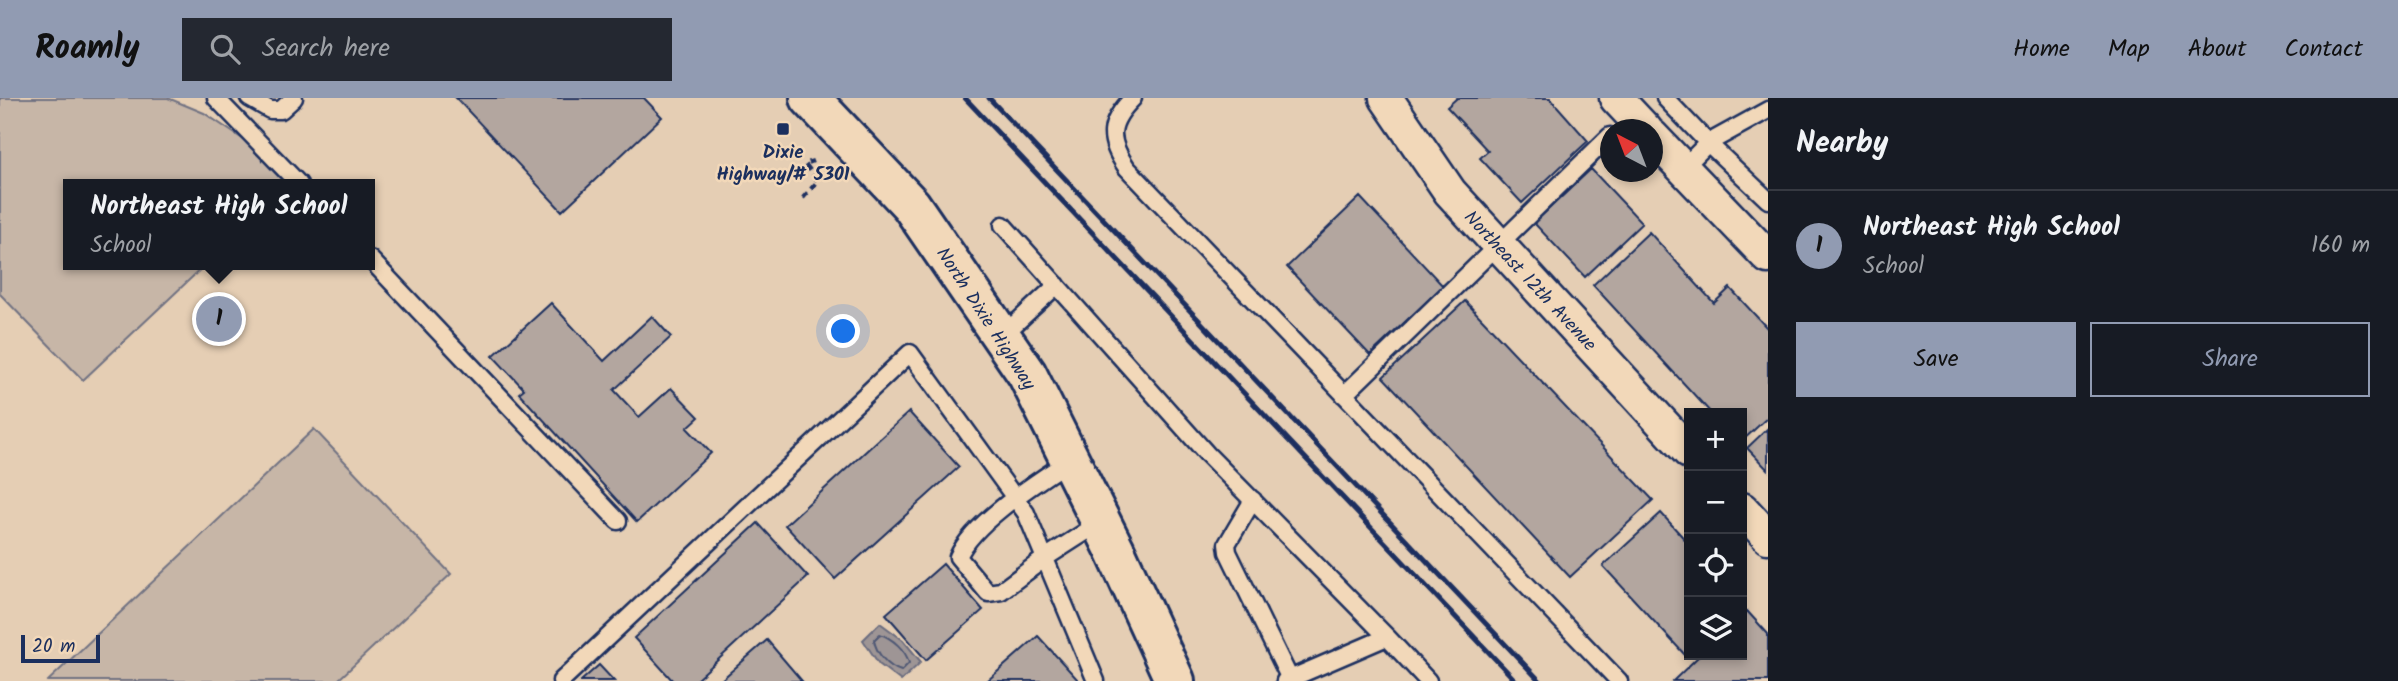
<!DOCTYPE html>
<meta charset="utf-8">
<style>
:root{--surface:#171b24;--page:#242831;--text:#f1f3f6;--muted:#9ea1a6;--line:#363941;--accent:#919bb2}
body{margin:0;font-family:Kalam,sans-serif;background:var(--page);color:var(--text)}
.controls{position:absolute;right:21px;bottom:21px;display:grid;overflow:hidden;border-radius:0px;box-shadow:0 4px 10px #0003}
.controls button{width:63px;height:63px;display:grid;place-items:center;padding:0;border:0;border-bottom:2px solid var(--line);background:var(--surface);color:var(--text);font:35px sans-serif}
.compass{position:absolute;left:1600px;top:21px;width:63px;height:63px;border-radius:50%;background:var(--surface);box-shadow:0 4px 10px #0003;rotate:318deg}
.scale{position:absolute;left:21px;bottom:18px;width:79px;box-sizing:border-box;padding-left:7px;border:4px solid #1b2f5e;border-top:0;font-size:19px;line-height:24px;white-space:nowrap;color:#1b2f5e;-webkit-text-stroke:5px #f2d8b9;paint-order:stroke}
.you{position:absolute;left:844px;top:234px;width:24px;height:24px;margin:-18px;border:5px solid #fff;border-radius:50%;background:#1a73e8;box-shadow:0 0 0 10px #1a73e833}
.badge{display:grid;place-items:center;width:46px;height:46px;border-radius:50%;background:var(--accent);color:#111;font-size:23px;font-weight:700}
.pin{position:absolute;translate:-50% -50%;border:4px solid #fff;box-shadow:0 2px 7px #0006}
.popup{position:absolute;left:63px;top:81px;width:312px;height:91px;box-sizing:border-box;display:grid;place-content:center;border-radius:0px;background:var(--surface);filter:drop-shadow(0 2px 5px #0005);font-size:23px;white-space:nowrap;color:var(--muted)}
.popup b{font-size:26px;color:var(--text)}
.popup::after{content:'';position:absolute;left:50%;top:100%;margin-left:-14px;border:14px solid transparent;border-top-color:var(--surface)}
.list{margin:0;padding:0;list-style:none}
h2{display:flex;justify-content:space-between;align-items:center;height:91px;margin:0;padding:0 28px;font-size:30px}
h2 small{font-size:23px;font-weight:400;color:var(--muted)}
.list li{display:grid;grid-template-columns:46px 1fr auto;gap:21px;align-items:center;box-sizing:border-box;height:112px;padding:0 28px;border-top:2px solid var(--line)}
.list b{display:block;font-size:26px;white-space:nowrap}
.list p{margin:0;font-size:23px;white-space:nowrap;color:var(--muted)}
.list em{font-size:23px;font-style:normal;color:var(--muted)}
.actions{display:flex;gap:14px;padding:21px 28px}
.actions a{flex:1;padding:16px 0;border:2px solid var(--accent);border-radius:0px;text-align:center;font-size:24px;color:var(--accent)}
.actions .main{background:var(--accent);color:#111}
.icon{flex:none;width:38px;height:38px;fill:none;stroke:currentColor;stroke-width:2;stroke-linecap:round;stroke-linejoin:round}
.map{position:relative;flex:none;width:1768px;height:583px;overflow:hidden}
header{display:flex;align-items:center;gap:42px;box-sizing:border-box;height:98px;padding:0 35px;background:var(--accent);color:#111}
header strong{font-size:33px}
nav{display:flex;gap:38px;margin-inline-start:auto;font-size:24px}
.search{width:490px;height:63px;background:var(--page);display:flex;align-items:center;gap:18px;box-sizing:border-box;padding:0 24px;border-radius:0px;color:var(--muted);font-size:26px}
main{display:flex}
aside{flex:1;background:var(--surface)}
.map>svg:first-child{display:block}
</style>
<header>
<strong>Roamly</strong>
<div class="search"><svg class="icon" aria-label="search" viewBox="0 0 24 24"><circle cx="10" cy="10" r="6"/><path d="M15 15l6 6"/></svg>Search here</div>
<nav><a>Home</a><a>Map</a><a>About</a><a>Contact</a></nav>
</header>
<main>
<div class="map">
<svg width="1768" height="583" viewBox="0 0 1768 583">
<rect width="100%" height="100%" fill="#e5ceb4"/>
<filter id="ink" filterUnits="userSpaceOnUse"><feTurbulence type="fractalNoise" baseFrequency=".0143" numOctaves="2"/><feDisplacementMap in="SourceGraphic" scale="14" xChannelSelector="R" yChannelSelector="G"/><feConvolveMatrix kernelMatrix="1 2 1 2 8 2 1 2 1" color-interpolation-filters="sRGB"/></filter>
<g filter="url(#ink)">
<path fill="#c7b6a7" stroke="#717282" stroke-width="2" d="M0 0H168L204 15 250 46 287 86H68V167H205L83 282 0 196Z
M314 331 451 476 337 583H48Z"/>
<path fill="#9e9595" stroke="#6a6c7f" stroke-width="2" d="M880 525 903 542 921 564 901 583 879 566 863 542Z"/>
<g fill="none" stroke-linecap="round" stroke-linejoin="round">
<path stroke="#4f5874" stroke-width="2" d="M880 536C892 540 906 552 909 565L901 573C888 569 876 555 874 542Z"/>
</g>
<path fill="#b3a69f" stroke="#1b2f5e" stroke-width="2" d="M456 0H644L662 19 562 113Z
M1457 0H1550L1588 43 1522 105 1480 60 1488 53 1447 9Z
M1591 71 1642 125 1585 179 1534 125Z
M1360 99 1443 188 1370 257 1287 169Z
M1649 134 1714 205 1730 190 1768 231V319L1742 343V315H1711L1593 187Z
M1465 203 1653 402 1570 479 1383 279Z
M551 205 604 263 652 218 671 239 614 292 639 319 671 290 699 319 687 330 711 355 637 424 519 295 524 291 493 258Z
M909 314 959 369 835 481 785 427Z
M1768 330V372L1747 350Z
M1661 415 1689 446V553L1685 557 1603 468Z
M758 425 808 479 695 583H673L634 540Z
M943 466 983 512 926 562 886 516Z
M1747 513 1768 536V583H1673L1700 557H1742V518Z
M1038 538 1079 583H987Z
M767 542 802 583H720Z
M599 567 614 583H581Z"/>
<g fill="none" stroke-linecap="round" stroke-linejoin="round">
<g stroke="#1b2f5e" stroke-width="21">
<path id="service" d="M216 0 299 86
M249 0 270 12H281L294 0
M1133 0C1108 25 1107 41 1127 70L1619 583
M1665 0 1708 45 1768 12
M1683 70 1708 45 1768 102
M1003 127 1207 356 1387 539 1285 583
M370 161 618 423
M1002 238 1057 187
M1344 297 1610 38
M1070 362C1037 384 973 424 958 459L988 495 1001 493 1045 460 1101 424
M1253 402 1227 446 1228 454 1290 581
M1387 539 1428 583
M561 583 910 255 1026 415 1096 583"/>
</g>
<g stroke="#1b2f5e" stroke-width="37">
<path id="minor" d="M1386 0 1450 94 1689 354
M1616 0 1646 32
M1652 38 1768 159
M1742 411 1768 439"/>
</g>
<g stroke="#1b2f5e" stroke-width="44">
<path id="secondary" d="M810 0 911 107 1027 276 1114 450 1175 583"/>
</g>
<path stroke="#1b2f5e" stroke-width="4.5" stroke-dasharray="7 5" stroke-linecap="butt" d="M803 100 818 83 805 66 813 63"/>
<use href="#service" stroke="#f2d8b9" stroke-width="16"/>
<use href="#minor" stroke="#f2d8b9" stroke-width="32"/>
<use href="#secondary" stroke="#f2d8b9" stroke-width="38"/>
<path stroke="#1b2f5e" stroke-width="5" d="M965 0 1516 583
M989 0 1540 583"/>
</g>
</g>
<rect fill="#1b2f5e" stroke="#f2d8b9" stroke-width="2.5" x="776" y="24" width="14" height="14" rx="3.5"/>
<g text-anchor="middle" stroke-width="5" stroke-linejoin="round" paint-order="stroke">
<g font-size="19" font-weight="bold" fill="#1b2f5e" stroke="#f2d8b9">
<text x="783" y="60">Dixie<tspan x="783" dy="22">Highway/# 5301</tspan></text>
</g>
<g font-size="19" fill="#1b2f5e" stroke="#f2d8b9">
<text transform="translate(1531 182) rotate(47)" y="7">Northeast 12th Avenue</text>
<text transform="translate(987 220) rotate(57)" y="7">North Dixie Highway</text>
</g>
</g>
</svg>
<div class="controls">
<button>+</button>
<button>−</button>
<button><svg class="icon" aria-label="locate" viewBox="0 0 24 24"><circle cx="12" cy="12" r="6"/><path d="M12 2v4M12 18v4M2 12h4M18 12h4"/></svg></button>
<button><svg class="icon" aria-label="layers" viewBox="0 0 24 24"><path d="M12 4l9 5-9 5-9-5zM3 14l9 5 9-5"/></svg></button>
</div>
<svg class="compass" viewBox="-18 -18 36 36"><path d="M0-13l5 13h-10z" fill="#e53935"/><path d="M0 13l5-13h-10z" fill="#9ea1a6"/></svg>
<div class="scale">20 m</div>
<div class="you"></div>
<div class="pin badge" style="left:219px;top:221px">1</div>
<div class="popup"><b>Northeast High School</b>School</div>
</div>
<aside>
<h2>Nearby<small></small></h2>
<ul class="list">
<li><span class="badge">1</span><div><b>Northeast High School</b><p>School</p></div><em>160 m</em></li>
</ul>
<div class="actions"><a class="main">Save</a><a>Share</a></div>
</aside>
</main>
